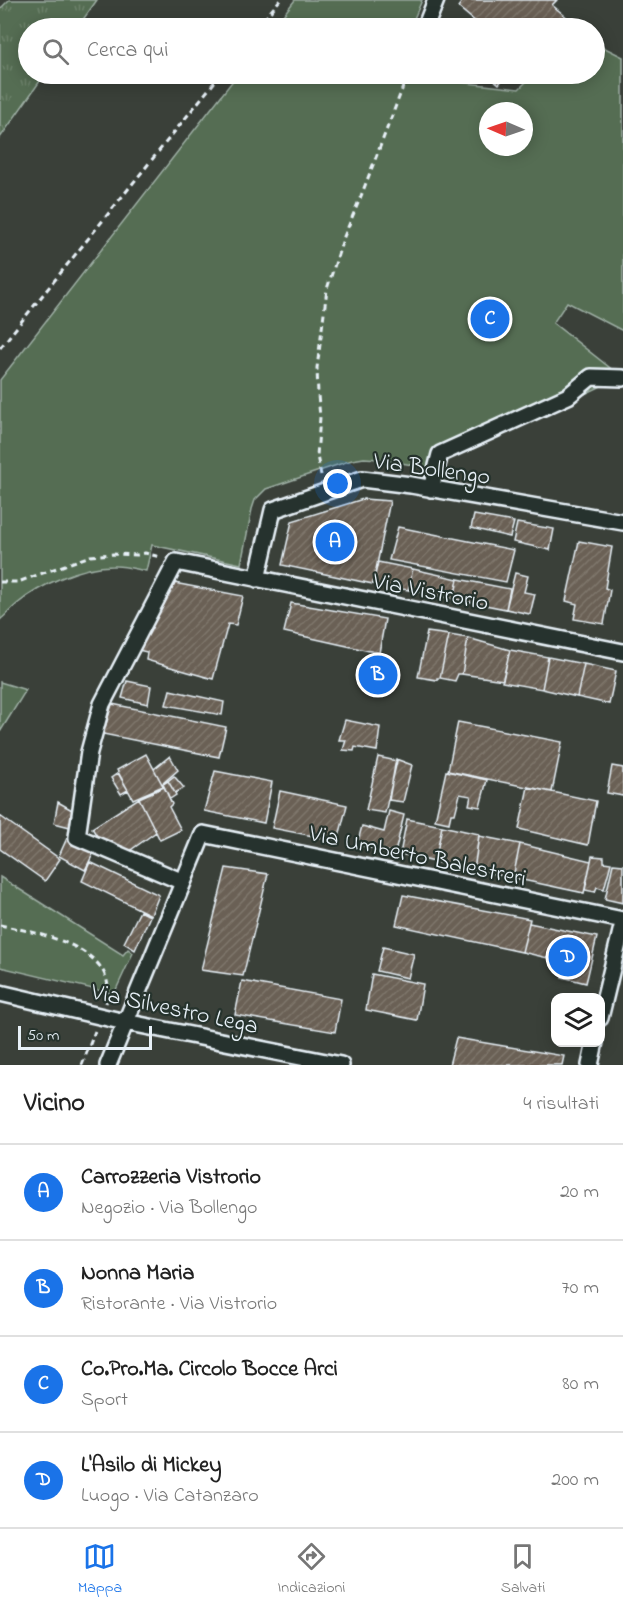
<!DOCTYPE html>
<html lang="it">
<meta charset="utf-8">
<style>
:root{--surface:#fff;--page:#f2f2f2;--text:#222;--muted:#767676;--line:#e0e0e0;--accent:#1a73e8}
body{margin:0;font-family:"Indie Flower",sans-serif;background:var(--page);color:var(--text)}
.controls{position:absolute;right:18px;bottom:18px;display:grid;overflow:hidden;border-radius:12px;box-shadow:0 3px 15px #0003}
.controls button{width:54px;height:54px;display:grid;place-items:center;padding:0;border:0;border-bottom:2px solid var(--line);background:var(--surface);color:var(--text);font:30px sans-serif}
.compass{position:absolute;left:479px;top:102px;width:54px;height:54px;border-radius:50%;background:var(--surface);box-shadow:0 3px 15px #0003;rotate:272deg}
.scale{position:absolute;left:18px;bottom:15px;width:134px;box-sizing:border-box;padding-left:6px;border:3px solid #e8f1f8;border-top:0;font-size:16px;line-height:21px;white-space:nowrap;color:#e8f1f8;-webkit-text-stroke:4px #26332d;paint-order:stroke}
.you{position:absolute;left:338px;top:484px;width:21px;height:21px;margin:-15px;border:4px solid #fff;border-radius:50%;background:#1a73e8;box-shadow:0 0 0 9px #1a73e833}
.badge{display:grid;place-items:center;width:39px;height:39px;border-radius:50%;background:var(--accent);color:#fff;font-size:20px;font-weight:700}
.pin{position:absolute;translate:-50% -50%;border:3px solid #fff;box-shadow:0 2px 6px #0006}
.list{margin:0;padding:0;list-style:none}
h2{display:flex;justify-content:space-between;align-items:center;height:78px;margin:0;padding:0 24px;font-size:26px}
h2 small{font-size:20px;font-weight:400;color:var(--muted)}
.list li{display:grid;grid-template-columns:39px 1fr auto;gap:18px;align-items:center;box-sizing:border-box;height:96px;padding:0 24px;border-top:2px solid var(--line)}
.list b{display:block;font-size:22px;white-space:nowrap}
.list p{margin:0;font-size:20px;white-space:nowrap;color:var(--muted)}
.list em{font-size:20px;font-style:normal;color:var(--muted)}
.icon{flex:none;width:33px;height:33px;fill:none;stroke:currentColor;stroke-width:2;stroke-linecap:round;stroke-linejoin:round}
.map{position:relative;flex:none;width:623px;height:1065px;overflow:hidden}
.search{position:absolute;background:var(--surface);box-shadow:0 3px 15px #0003;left:18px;right:18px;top:18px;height:66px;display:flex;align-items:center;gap:15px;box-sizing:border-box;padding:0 21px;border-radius:33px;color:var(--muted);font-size:22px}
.sheet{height:462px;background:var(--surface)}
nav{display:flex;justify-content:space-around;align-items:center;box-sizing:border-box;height:84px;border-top:2px solid var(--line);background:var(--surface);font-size:16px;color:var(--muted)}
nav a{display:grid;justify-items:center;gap:3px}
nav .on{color:var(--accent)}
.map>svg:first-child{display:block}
</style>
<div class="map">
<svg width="623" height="1065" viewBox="0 0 623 1065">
<defs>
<pattern id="grass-tufts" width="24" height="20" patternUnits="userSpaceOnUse" patternTransform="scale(1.5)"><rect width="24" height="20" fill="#556d52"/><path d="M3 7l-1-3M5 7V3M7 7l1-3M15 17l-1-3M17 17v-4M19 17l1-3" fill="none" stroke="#6d826c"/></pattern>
<pattern id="building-hatch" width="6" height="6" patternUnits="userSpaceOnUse" patternTransform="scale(1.5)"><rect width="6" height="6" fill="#6a6054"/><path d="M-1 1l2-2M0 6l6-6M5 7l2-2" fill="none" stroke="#7f776d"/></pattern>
</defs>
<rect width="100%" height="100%" fill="#3a4039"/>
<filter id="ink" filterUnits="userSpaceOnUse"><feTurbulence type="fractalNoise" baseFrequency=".0167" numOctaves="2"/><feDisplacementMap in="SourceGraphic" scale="12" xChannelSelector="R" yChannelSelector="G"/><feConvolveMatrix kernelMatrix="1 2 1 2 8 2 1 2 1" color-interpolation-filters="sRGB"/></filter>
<g filter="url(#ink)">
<path fill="url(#grass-tufts)" stroke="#9eafa5" stroke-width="1.5" d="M9 0H97L77 28H28V74H45L0 138V9Z"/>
<path fill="#556d52" stroke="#9eafa5" stroke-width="1.5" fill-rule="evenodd" d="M295 0H422L410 28H273Z
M595 43 623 57V331L567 302 553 323 614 371 606 384 429 468 379 459 364 458 352 460 266 489 255 500 252 509 241 564 152 545 146 571C135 569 123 565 113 566 82 566 41 584 17 604 11 609 6 615 0 620V380L238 74H435L441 80 519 89 530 78 557 81 563 74H594ZM488 111H524V147H488Z
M0 682 26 690 0 732Z
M0 877 123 955 128 949 133 953 114 994 0 967Z"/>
<path fill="url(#building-hatch)" stroke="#e8f1f8" stroke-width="1.5" d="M463 0H557L552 5 576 25 573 28H483L458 7Z
M487 74H507L499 84Z
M363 499 390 501 373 584 282 565 292 521Z
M474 515 514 522 510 537 471 528Z
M517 523 554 529 550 550 513 542Z
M398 527 514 550 506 582 389 560Z
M579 541 612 547 605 588 610 590 604 624 574 619 577 604 566 601Z
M378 562 413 569 408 590 373 584Z
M413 569 458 579 454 599 408 590Z
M515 573 528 576 524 592 535 594 530 614 506 609Z
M458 579 510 589 506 609 454 599Z
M174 583 243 596 236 625 228 624 213 679 146 660 147 652 138 650Z
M291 603 385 619 379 653 284 632Z
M427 632 449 635 440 678H437V680L418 677Z
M449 635 468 638 462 674H458L455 681 440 678Z
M468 638 510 650 503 680 462 674Z
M510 650 548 657 542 689 502 682Z
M548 657 584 664 577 697 542 689Z
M364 663 396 671 394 685 360 679Z
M584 664 616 671 609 704 577 697Z
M127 681 151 686 148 704 122 698Z
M170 690 224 702 222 715 166 705Z
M112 704 226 727 219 757 103 734Z
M345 720 380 727 377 751 355 747 354 751 343 750 346 740H339Z
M458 722 562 742 552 792 448 771Z
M146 754 163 786 133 799 117 770Z
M170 756 178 770 162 784 154 769Z
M378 757 397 761 385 813 366 810Z
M396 759 412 765 403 802 389 800Z
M612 766 623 768V796L607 793Z
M215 771 272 782 264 823 204 811Z
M446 771 487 780 480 807 469 805 471 796 460 794 455 814H451L449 823 435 820Z
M118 773 128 790 121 794 111 778Z
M174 776 184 788 175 793 168 781Z
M168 781 176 795 170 799 163 784Z
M164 787 172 804 169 807 181 830 160 840 139 798Z
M528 787 596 801 588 845 519 829Z
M280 791 347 805 338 841 272 828Z
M139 798 156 832 128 852 100 841 92 828Z
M58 802 72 810 70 827 54 823Z
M389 811 404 815 395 853 357 845 362 826 384 832Z
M0 816 60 859 45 881 0 849Z
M407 819 442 826 435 862 400 854Z
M442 826 479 834 474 870 435 862Z
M479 836 520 844 513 878 474 870Z
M67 838 94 852 85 870 59 856Z
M520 844 591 861 584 893 513 878Z
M592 856 604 857V862L611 863 604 889 597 887 595 892 585 890Z
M90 862 159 895 151 915 82 881Z
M613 864 623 865V903L605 899Z
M226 868 268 874 243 976 201 970Z
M403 895 530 919 522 952 396 925Z
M140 911 150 916 135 950 124 943Z
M529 923 597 937 586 983 562 977 565 962 522 952Z
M383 947 414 954 408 978 377 971Z
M372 974 423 984 417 1020 366 1010Z
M242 981 341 999 335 1032 235 1015Z
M456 1038 564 1056 562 1065H449Z"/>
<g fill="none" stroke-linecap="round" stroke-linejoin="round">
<g stroke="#e8f1f8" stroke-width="20">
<path id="street" d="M425 28 436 0
M431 489 440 454 568 396 591 377 623 378
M257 579 273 510 362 479 411 485 623 522
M183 882 77 837 89 752 102 704 176 562 623 652
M0 993 125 1022 341 1065
M600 1018 623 923
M108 1065 203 834 623 920
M590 1065 595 1042"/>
</g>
<path stroke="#e8f1f8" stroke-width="3" stroke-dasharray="6 4.5" stroke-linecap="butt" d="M257 28 280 0
M0 348 221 74
M321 475 317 456 320 417 318 395 317 368 327 289 343 239 361 196 408 74
M0 582H18L90 556 113 554 137 555 145 553 160 557
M0 925C37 933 122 947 106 1003
M82 1065 95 1031"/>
<use href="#street" stroke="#26332d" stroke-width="15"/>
</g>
</g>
<g text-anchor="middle" stroke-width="4.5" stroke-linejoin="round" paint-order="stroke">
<g font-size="24" fill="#e8f1f8" stroke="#26332d">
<text transform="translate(432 468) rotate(8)" y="8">Via Bollengo</text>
<text transform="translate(431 591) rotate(11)" y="8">Via Vistrorio</text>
<text transform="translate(418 855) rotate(12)" y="8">Via Umberto Balestreri</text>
<text transform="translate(175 1008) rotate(12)" y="8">Via Silvestro Lega</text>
</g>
</g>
</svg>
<div class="controls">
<button><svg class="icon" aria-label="layers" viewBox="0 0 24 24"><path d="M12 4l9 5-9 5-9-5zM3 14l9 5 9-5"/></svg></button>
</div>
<svg class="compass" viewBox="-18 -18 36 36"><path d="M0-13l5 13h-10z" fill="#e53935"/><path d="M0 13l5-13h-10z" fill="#767676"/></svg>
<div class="scale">50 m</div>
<div class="you"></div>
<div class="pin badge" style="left:335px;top:542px">A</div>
<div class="pin badge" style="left:378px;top:675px">B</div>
<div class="pin badge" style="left:490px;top:319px">C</div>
<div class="pin badge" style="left:568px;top:957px">D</div>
<div class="search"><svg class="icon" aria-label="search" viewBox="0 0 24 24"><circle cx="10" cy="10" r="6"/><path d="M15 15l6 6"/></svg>Cerca qui</div>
</div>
<section class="sheet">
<h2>Vicino<small>4 risultati</small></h2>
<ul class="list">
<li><span class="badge">A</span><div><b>Carrozzeria Vistrorio</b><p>Negozio · Via Bollengo</p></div><em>20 m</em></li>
<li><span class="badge">B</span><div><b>Nonna Maria</b><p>Ristorante · Via Vistrorio</p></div><em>70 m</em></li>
<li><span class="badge">C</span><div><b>Co.Pro.Ma. Circolo Bocce Arci</b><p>Sport</p></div><em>80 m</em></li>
<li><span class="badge">D</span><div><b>L'Asilo di Mickey</b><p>Luogo · Via Catanzaro</p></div><em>200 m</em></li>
</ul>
</section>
<nav>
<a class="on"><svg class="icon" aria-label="map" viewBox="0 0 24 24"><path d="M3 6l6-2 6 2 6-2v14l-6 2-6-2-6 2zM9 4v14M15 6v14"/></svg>Mappa</a>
<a><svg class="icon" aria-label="directions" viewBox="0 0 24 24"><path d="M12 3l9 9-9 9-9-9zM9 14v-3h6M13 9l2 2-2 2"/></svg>Indicazioni</a>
<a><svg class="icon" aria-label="saved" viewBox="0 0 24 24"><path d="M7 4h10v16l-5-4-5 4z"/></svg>Salvati</a>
</nav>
